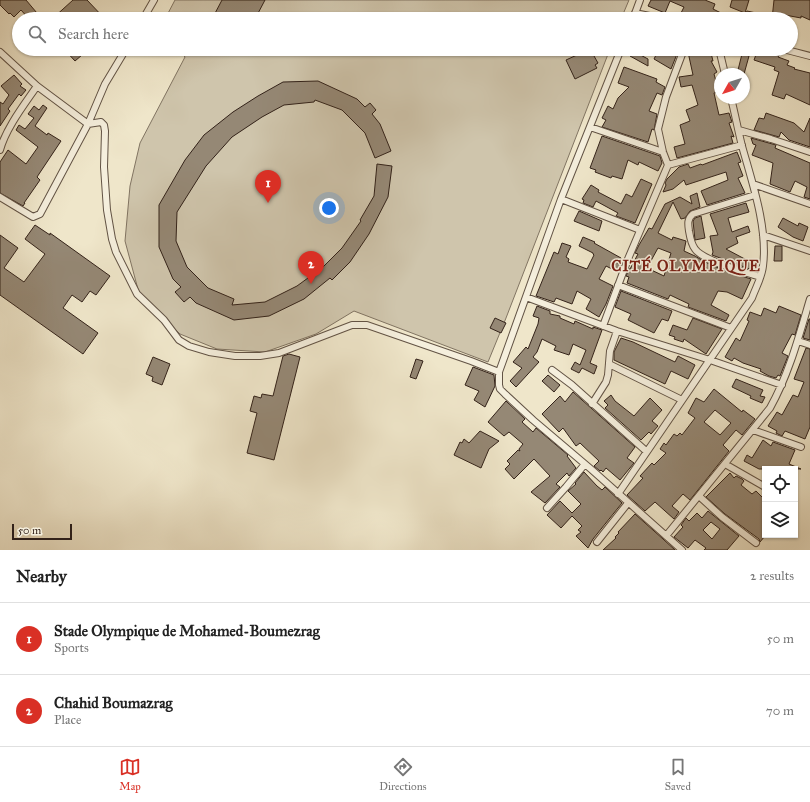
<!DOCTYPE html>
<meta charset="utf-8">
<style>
:root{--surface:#fff;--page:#f6f6f6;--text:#222;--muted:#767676;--line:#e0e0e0;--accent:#d93025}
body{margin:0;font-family:"IM FELL Great Primer",serif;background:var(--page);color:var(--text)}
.controls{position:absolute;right:12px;bottom:12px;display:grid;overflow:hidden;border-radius:0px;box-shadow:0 1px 3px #0004}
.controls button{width:36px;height:36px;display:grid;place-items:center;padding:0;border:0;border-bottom:1px solid var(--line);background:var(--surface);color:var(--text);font:20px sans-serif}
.compass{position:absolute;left:714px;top:68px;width:36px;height:36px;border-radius:50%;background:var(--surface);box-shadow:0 1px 3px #0004;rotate:231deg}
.scale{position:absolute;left:12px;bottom:10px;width:60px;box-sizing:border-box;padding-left:4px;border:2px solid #332219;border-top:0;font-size:11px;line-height:14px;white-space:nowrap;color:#332219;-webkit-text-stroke:3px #f5efdd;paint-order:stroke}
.you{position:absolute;left:329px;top:208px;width:14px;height:14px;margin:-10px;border:3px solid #fff;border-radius:50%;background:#1a73e8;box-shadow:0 0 0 6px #1a73e833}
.badge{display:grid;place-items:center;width:26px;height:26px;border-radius:50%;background:var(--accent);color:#fff;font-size:13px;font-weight:700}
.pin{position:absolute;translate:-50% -33px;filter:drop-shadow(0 1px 2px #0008)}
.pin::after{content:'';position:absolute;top:21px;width:14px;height:12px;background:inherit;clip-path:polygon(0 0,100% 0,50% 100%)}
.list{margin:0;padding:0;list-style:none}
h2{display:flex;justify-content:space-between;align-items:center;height:52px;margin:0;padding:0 16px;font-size:17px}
h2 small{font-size:13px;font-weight:400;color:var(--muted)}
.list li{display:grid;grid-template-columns:26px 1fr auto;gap:12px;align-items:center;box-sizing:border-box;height:72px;padding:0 16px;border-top:1px solid var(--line)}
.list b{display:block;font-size:15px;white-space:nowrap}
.list p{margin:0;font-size:13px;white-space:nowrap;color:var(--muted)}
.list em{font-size:13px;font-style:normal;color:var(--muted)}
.icon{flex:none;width:22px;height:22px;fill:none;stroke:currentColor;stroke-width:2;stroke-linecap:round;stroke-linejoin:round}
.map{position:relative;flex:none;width:810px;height:550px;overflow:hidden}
.search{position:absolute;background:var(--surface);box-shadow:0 1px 3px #0004;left:12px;right:12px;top:12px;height:44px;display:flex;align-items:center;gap:10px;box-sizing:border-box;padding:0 14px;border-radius:22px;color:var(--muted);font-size:15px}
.sheet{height:196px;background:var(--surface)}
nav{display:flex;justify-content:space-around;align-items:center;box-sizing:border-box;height:56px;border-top:1px solid var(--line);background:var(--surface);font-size:11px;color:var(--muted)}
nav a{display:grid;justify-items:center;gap:2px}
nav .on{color:var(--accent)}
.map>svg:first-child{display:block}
</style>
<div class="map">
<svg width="810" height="550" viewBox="0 0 810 550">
<rect width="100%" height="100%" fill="#efe6ca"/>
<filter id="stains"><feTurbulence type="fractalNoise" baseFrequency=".005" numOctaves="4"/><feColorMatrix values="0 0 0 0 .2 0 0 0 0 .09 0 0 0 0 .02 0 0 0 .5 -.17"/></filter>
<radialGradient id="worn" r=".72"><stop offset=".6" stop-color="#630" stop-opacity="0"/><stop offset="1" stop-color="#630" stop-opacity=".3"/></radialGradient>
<path fill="#cfc5ac" stroke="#817462" d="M175 0H629L621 19H165Z
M179 49H610L506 318 488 362 354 311 316 334 265 352 217 349 180 334 139 293 125 241 130 186 140 143 185 57Z"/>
<path fill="#958875" stroke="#332219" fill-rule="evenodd" d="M0 0H26L42 19H29L21 10 14 17 10 13 9 14 0 5Z
M73 0H87L105 19H52Z
M222 0H265L255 19H212Z
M651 0H705L715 4 713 9 721 13 718 19H689L680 15 684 7 670 1 665 13 648 6Z
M732 0H749L745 13 730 7Z
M774 0H810V20L801 16V18L785 15 784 19H772Z
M747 11 770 16V19H742Z
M64 49H89L75 61Z
M590 49 598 63 595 65 597 68 575 79 566 60Z
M659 49 665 52 666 49H679L671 69 654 59Z
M688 49H710L713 61H711L717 72 714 74 719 92 714 93 719 115 729 113 732 122 729 123 734 137 731 136 733 143 677 158 674 147 685 144 680 125 690 121 686 110 698 105 692 85 681 87 679 77 693 75 688 52Z
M764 49 780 54 778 57 789 61 787 65 795 68 794 69 810 73V105L786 94 784 99 772 95 779 72 774 70 775 67 754 60 757 52 762 54Z
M633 51 648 59V66L630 56Z
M742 54 749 56 744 74H737Z
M624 67 657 79 656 82 665 87 662 95 657 93 649 111 657 114 654 130 652 129 648 142 602 127 606 120 602 118 608 106 613 109 618 98 629 87 618 83Z
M14 75 22 84 20 86 26 90 21 96 19 94 8 109 10 111 0 126V102L3 104 9 95 1 86Z
M318 81 357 99 365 107 370 103 376 110 372 114 380 124 391 151 375 158 365 133 342 110 315 100 314 102 284 105 262 117 232 137 206 166 177 212 176 241 187 267 208 288 234 299 232 305 265 302 297 286 323 267 342 248 361 221 360 220 374 196 377 164 392 166 388 197 369 234 350 262 332 280 330 278 304 299 269 316 234 320 196 303 190 297 184 302 175 292 181 287 173 279 159 247V205L185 160 204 135 233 112 258 96 283 82Z
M43 105 47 108 35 126 47 135 48 133 61 141 37 177 40 180 24 203H25L23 206 0 193V162L8 150 26 164 38 147 16 130 19 125 25 129 34 118 28 114 34 106 39 110Z
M766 113 794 123 804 132 810 118V147L789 140 781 132 779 137 754 130 759 118 764 119Z
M602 136 660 156 662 163 658 171 639 162 638 165 628 160 622 179 612 176 611 178 595 172 596 170 590 168Z
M751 138 776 145 775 148 810 163V199L804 197 807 187 795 181 790 192 770 184 773 163 752 155 756 145 753 144Z
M737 152 741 162 738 163 743 176 738 178 745 193 707 205 701 191 728 180 726 172 686 185 684 180 673 189 663 192 666 185 665 183 667 179 679 167 688 164 690 168 701 164 702 165Z
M641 179 652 184 635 223 616 216 618 213 596 201 593 207 583 203 584 200 582 199 591 185 599 190 598 192 621 204 626 194 632 197Z
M697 193 700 207 690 211 685 218 681 219 673 202 658 233 672 240 673 237 686 241 684 251 695 256 705 262 723 270 751 279 742 299 727 292 718 291 711 305 729 315 726 321 688 307 689 304 670 295 668 299 627 283 629 277 626 276 629 269H630L638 254 635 253 639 245 649 228 652 229 665 204 680 197 692 204 690 196ZM658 248 671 253 664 276 647 268Z
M746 203 749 212 728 218 732 232 748 226 750 232 736 237 738 243 726 249 758 266 755 271 712 255 713 252 710 236 718 235 710 214Z
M579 211 602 221 599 231 574 221Z
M701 216 705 238 695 240 693 221 695 218Z
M783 218 798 226 799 223 808 227 803 241 793 237 778 227Z
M35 225 50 235V233L110 276 96 295 90 291 82 302 72 295 63 308 98 333 83 354 0 295V235L18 248 4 268 24 282 45 254 25 239Z
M583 237 595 242 594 243 621 258 618 264 621 265 618 272 606 266 599 279 613 286 606 304 599 317 586 309 591 299 577 291 572 304 556 298 554 302 536 296 554 252 558 254 562 243 571 246 566 257 569 259 568 262 587 269 594 255 593 254V253L579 246Z
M775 246H782V261H774Z
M621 291 672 311 668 321 662 319 654 333 628 320 631 314 615 307Z
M537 306 550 311V314L560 316V318L574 324 575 321 593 329V327L602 330 590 363 597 366 594 374 582 368 579 373 571 369 575 362 580 365 586 350 573 344 569 355 554 350 556 346 542 339 537 352 533 357 539 362 516 387 510 381 522 368 513 362 526 347 528 349 538 324 539 318 533 316Z
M779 306 801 315 795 335 792 334 782 353 788 356 780 376 778 375 776 378 769 376 760 371 761 369 743 363 734 358 732 361 725 357 736 338 740 341 749 321 747 320 750 312 761 316 764 308 776 313Z
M495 318 506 323 501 333 490 328Z
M693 318 722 329 706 354 684 339 683 342 674 339 675 337 669 335 673 325 687 330Z
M809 319H810V340L803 338Z
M621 338 633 342 675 362 678 356 695 365 688 379 671 371 665 384 614 360V352Z
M806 348 810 349V427L805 439 785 431 782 436 776 433 777 431 768 426 777 412 782 415 793 395 798 397 804 382 794 379Z
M289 354 300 357 274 460 247 453 257 413 250 411 254 396 261 398 262 394 273 396 283 356Z
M153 357 170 364 162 385 152 381 153 377 146 374Z
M416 359 423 361 416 379 410 377Z
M473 367 494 375 495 386 485 407 474 400 479 391 465 385Z
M548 375 560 385 554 392 542 381Z
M736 379 763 390 760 396 765 397 762 403 750 398 751 396 732 387Z
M714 389 742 412 743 410 755 419 742 435 736 430 723 445 729 451 690 500 683 494 672 506 679 512 674 519 655 502 645 511 627 495 643 478 640 476 652 463 654 465 666 453 660 449 664 443 666 445 674 434 677 436 680 433 682 435 695 418 688 413 696 398 704 402ZM715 410 731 423 720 435 704 422Z
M573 392 635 447 627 458 634 463 620 480 606 468 603 472 601 470 600 471 594 466 599 461 580 443 576 446 563 428 559 432 542 414 560 396 565 402Z
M611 395 615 401 634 416 650 398 662 410 652 421 658 426 651 434 649 432 641 440 605 408 608 405 604 401Z
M506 401 525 419 522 422 533 432 536 428 568 455 567 456 576 468 569 476 567 473 556 484 560 487 545 503 531 492 550 476 534 459 514 479 505 469 510 464 507 461 518 450 520 451 519 449 523 444 509 432 504 436 488 422Z
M480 431 499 441 489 449 481 468 454 455 460 442 462 443 464 439 469 443Z
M763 440 771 446 773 442 795 450 789 464 801 469H759L744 461 747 455 752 458Z
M584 472 597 486 602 490 605 487 622 503 593 539 588 548 576 536 581 532 578 530 582 526 572 516 561 528 547 515 560 501 572 513 581 504 568 491 576 484 575 483Z
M730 473 734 478 736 476 742 479 744 481 741 485 752 494 756 491 765 500V536L760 542 759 539 725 514 706 497Z
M708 511 739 536 727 550H704L706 548 695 540 688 548 674 537 683 527 681 525 686 518 689 521 697 513 702 518ZM711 522 720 529 712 539 703 530Z
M635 514 663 539 675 550H603L616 538 615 537 619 533 618 532Z"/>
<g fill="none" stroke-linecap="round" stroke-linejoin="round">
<g stroke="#625345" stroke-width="8">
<path id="minor" d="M635 13 664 19
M143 19 154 0
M633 19 640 0
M621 49 561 199 499 372V385L500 389 505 394 533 420 592 470 682 550
M719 49 725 74
M783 49 810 56
M0 52 37 86 88 124 105 84 126 49
M590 127 663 152
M739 130 771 139 810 152
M0 150C6 128 24 105 37 86
M668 165 663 152 658 129 666 97 684 49
M753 184 810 204
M755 195 693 214C687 219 688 224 689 231 690 237 691 244 695 249 703 261 745 272 760 277
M0 197 33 217 40 214 88 124 101 122 104 125 105 131 104 167 107 210 112 239 116 252 137 294 164 320 179 340 189 346 209 352 235 356H260L279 353 352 325H367L471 361 499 372
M561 199 640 230
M763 235 810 251
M618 285 731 328
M526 297 617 331 710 360 782 385
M603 326 628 259 668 165 742 145
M798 341 810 345
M609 364 682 400
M552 370 572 385 646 451
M592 404 606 382 608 375 610 351 617 331
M753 430 801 447
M725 464 765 487
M618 494 752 298C756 287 762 277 763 266 768 228 752 182 742 146 738 130 735 114 731 98
M699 496 722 517 756 543
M547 508 566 487 585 464
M666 536 770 408C789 374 799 336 810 299
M597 542 628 503"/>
</g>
<use href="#minor" stroke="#f5efdd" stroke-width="6"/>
</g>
<g text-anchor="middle" stroke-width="3" stroke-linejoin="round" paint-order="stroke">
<g font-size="15" font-weight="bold" letter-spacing="1" fill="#7a1f14" stroke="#f5efdd">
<text x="686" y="271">CITÉ OLYMPIQUE</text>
</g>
</g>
<rect width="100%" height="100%" filter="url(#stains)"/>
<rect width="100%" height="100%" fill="url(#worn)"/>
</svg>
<div class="controls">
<button><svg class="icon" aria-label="locate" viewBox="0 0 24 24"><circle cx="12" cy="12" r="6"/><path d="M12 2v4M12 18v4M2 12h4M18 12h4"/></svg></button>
<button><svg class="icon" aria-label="layers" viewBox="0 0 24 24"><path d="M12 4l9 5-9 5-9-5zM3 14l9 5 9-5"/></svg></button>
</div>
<svg class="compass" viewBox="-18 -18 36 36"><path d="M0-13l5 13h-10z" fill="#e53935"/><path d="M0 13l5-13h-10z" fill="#767676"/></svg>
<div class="scale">50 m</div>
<div class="you"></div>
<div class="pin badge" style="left:268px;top:203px">1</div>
<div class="pin badge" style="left:311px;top:284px">2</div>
<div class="search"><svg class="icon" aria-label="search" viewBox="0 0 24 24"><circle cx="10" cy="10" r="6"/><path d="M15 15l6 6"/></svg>Search here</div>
</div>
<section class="sheet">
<h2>Nearby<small>2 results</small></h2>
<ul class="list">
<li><span class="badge">1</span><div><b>Stade Olympique de Mohamed-Boumezrag</b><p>Sports</p></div><em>50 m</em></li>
<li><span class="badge">2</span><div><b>Chahid Boumazrag</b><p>Place</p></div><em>70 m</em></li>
</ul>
</section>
<nav>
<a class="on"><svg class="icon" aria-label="map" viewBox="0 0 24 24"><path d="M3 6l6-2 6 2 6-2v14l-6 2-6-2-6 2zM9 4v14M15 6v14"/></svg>Map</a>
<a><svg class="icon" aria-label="directions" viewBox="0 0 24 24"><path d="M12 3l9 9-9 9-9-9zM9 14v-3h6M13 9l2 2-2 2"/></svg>Directions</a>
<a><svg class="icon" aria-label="saved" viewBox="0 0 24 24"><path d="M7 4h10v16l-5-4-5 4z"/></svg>Saved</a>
</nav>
